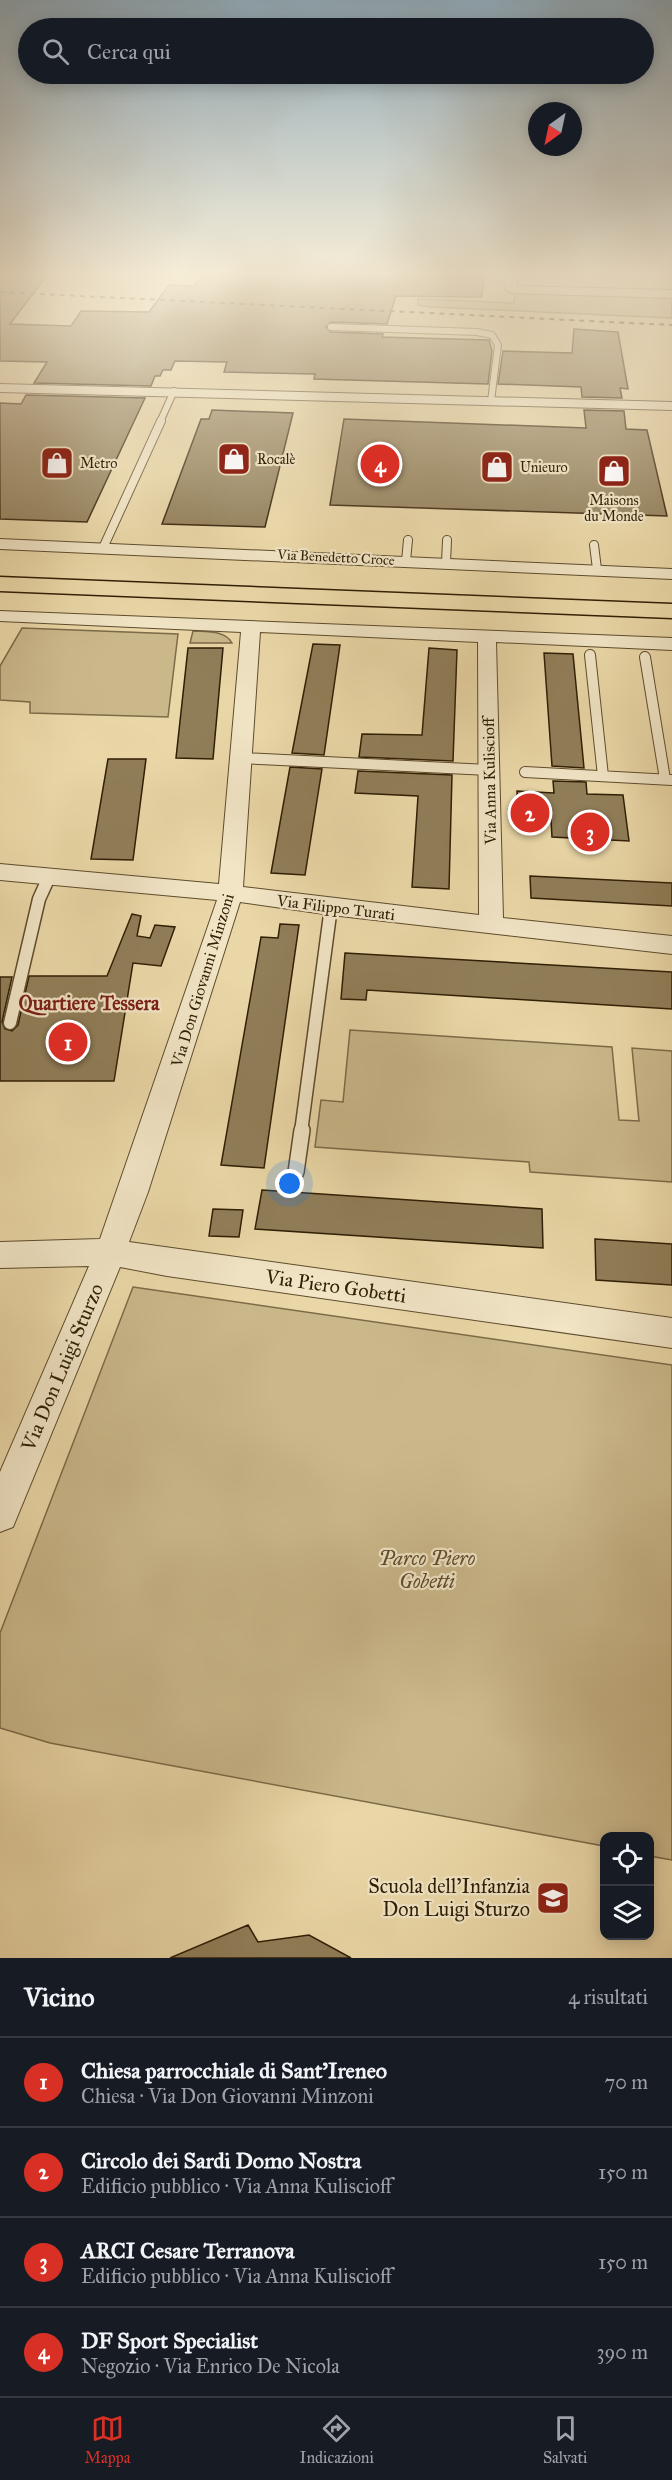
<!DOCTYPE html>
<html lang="it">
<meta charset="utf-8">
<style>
:root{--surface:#171b24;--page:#242831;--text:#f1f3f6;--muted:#9ea1a6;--line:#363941;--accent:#d93025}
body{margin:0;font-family:"IM FELL Great Primer",serif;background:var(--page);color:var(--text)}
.controls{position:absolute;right:18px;bottom:18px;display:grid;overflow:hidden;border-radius:12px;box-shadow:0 3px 15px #0003}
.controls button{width:54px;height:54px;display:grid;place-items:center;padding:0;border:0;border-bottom:2px solid var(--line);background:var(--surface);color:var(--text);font:30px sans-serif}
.compass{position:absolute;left:528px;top:102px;width:54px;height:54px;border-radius:50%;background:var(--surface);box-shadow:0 3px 15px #0003;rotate:213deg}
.you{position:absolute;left:290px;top:1184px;width:21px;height:21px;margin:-15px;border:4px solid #fff;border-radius:50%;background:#1a73e8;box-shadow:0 0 0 9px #1a73e833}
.badge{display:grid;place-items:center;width:39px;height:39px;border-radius:50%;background:var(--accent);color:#fff;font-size:20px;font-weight:700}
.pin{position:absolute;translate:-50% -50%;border:3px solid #fff;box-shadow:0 2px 6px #0006}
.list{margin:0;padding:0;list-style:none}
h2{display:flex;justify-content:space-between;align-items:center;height:78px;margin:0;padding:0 24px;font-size:26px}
h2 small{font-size:20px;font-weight:400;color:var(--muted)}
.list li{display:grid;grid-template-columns:39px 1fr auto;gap:18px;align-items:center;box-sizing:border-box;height:90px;padding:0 24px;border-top:2px solid var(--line)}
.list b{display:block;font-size:22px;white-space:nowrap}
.list p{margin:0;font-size:20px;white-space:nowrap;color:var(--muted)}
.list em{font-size:20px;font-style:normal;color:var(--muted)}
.icon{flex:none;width:33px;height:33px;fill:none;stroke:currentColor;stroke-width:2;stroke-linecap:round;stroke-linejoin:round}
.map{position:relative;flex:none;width:672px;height:1958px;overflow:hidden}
.search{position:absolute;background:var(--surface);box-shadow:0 3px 15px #0003;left:18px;right:18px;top:18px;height:66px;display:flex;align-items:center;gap:15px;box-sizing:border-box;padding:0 21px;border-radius:33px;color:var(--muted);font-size:22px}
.sheet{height:438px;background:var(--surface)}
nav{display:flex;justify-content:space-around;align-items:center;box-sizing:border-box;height:84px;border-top:2px solid var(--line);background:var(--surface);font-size:16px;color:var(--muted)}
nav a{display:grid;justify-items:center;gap:3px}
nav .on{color:var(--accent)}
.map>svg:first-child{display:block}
</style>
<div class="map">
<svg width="672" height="1958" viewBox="0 0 672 1958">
<rect width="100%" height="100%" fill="#ead7a7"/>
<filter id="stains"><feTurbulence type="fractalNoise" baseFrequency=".00333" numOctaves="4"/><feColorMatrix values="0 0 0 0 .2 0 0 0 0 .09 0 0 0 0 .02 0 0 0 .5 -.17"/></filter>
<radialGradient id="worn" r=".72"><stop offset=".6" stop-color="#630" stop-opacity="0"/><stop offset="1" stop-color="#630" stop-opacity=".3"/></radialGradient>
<path fill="#cab88b" stroke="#7c6b48" stroke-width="1.5" d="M515 291 672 298V318L431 307 418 305V299L514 303Z
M22 628 178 634 168 717 30 713V702L0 700V666Z
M193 631C206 632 225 630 232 643H190Z
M350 1030 612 1047 619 1120 639 1121 632 1048 672 1051V1182L530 1172 529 1162 315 1147 321 1100 343 1102Z
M133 1287 672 1365V1860L650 1856V1836H604V1846L50 1743 0 1728V1633Z"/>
<path fill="#907e59" stroke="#2f1e04" stroke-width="1.5" d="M0 274H48L10 324 71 326 81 311 149 312 169 285 195 286 203 274H484L482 297 396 296 387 324 331 322 326 327 331 332 383 334 382 337 489 340 492 351 488 384 314 379 315 374 224 372 227 362 175 361 171 370H163L160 376H155L151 386 34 383 47 362 0 361Z
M574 329 618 332 628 389 620 388 622 398 582 397 581 387 498 384 503 351 572 353Z
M26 395 145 398 87 522 0 519V403L21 404Z
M212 410 293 413 265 527 162 524 201 419H209Z
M584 410 624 411 626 429 647 430 667 516 330 505 344 419 586 428Z
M313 644 340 645 324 755 292 753Z
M188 648H223L213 759 176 758Z
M429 648 457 650 453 761 359 757 362 734 422 735Z
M544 653 573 654 584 768 552 766Z
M108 759H146L133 860 91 859Z
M290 767 322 769 305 875 271 873Z
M358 771 452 775 449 889 412 887 418 796 355 793Z
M553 781 586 782 587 794 623 795 629 841 552 837 551 820 518 819 517 791 554 793Z
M530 876 672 883V906L531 898Z
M132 914 141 916 137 936 150 938 155 925 175 927 161 966 133 963 114 1081H0V977H12L2 1022 5 1029 12 1031 18 1025 29 976H107Z
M280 924 299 925 264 1168 221 1165 261 937 278 938Z
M345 953 672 972V1009L367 990 366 1000 341 999Z
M262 1190 542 1209 543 1248 255 1229Z
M213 1209 243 1210 239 1237 209 1236Z
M595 1239 672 1244V1285L596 1280Z
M248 1925 258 1942 309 1935 351 1958H170Z"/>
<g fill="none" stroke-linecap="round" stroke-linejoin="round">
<g stroke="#5e4c2d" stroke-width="8">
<path id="lane-far4" d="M331 327 477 332 492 335 498 345 491 401
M160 422 174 391"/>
</g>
<g stroke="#5e4c2d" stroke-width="10">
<path id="lane-far3" d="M594 545 597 569
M103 548 161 421
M406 561 408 540
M446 563 447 540"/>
</g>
<g stroke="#5e4c2d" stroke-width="12">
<path id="lane-far2" d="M590 655 603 776
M645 657 665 779
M241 758 489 770
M525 772 672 780"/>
</g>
<g stroke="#5e4c2d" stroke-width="15">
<path id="lane-far1" d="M10 1023 39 899 49 877
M301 1132 331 907"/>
</g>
<g stroke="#5e4c2d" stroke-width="18">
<path id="lane" d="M296 1172 302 1130"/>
</g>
<g stroke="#5e4c2d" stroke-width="2">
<path id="street" d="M504 274H516L517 286 672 290V298L511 293 505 289Z
M0 384 672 402V410L0 392Z
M0 539 672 569V579L0 549Z
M0 611 672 638V650L496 642 503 918 672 936V954L331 915 240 902 148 1192 129 1242 672 1318V1348L167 1276 120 1267 13 1527 0 1532V1472L89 1266 0 1268V1242L100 1239 217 900 0 880V864L219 884 241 632 0 621ZM260 632 478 642 479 915 243 887Z"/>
</g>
<g stroke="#2f1e04" stroke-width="3">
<path id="primary" d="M0 577 672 604V618L0 591Z"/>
</g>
<use href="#lane-far4" stroke="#f1e5c6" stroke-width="6"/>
<use href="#lane-far3" stroke="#f1e5c6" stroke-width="8"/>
<use href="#lane-far2" stroke="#f1e5c6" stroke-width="10"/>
<use href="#lane-far1" stroke="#f1e5c6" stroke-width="12"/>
<use href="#lane" stroke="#f1e5c6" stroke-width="15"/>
<use href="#street" fill="#f1e5c6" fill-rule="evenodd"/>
<use href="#primary" fill="#ead7a7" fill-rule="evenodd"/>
<path stroke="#2f1e04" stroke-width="2" stroke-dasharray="5 5" stroke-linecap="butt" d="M0 292 672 325"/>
</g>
<linearGradient id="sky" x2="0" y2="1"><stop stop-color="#8fa9b8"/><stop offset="0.5" stop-color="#f6edd7"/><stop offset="1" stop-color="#f6edd7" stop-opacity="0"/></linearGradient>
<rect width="672" height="548" fill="url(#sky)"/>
<defs>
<g id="shop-square" transform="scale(1.725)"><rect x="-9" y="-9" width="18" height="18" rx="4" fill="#8f2418" stroke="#f1e5c6"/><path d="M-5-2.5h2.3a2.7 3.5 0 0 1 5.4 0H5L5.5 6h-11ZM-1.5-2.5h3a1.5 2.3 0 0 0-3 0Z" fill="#fff"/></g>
<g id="school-square" transform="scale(1.725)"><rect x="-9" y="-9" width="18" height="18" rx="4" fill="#8f2418" stroke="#f1e5c6"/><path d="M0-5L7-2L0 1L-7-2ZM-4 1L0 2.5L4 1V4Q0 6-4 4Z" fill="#fff"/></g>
</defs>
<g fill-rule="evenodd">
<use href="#shop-square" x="234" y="459"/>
<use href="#shop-square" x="57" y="463"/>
<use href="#shop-square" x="497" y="467"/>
<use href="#shop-square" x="614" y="471"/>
<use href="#school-square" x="553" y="1898"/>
</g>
<g text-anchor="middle" stroke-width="4.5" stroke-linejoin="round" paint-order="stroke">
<g font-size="14" fill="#2f1e04" stroke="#f1e5c6" text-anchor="start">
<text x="257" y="464">Rocalè</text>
<text x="80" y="468">Metro</text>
<text x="520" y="472">Unieuro</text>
<text x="614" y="505" text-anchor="middle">Maisons<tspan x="614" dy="16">du Monde</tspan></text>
</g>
<g font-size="14" fill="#2f1e04" stroke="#f1e5c6">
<text transform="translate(336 557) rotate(3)" y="5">Via Benedetto Croce</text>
</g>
<g font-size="16" fill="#2f1e04" stroke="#f1e5c6">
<text transform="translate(489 781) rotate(-91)" y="6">Via Anna Kuliscioff</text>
<text transform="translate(336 907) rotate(7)" y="6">Via Filippo Turati</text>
<text transform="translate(202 980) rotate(-73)" y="6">Via Don Giovanni Minzoni</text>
</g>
<g font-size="20" font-weight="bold" fill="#7a1f14" stroke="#f1e5c6">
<text x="89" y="1010">Quartiere Tessera</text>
</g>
<g font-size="20" fill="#2f1e04" stroke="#f1e5c6">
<text transform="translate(336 1286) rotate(8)" y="7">Via Piero Gobetti</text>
<text transform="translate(62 1367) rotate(-67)" y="7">Via Don Luigi Sturzo</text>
</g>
<g font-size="20" font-style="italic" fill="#5e4c2c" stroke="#f1e5c6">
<text x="427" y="1565">Parco Piero<tspan x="427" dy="23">Gobetti</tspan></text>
</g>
<g font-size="20" fill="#2f1e04" stroke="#f1e5c6" text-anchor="end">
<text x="530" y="1893">Scuola dell'Infanzia<tspan x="530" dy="23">Don Luigi Sturzo</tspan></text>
</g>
</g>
<rect width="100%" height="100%" filter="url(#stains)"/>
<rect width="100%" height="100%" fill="url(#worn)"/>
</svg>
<div class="controls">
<button><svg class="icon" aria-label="locate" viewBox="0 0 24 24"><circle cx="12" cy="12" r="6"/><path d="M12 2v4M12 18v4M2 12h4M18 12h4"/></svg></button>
<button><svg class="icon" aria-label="layers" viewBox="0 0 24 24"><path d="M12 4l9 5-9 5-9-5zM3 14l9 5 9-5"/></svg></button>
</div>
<svg class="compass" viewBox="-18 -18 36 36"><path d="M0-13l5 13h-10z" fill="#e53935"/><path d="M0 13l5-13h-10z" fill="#9ea1a6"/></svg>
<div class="you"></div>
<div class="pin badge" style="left:68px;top:1042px">1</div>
<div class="pin badge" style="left:530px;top:813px">2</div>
<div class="pin badge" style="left:590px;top:832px">3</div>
<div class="pin badge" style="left:380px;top:464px">4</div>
<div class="search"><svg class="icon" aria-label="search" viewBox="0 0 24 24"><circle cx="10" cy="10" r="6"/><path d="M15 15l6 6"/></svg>Cerca qui</div>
</div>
<section class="sheet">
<h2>Vicino<small>4 risultati</small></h2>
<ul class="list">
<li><span class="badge">1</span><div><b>Chiesa parrocchiale di Sant'Ireneo</b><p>Chiesa · Via Don Giovanni Minzoni</p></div><em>70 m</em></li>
<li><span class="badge">2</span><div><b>Circolo dei Sardi Domo Nostra</b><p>Edificio pubblico · Via Anna Kuliscioff</p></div><em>150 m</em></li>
<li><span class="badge">3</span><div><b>ARCI Cesare Terranova</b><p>Edificio pubblico · Via Anna Kuliscioff</p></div><em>150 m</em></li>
<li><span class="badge">4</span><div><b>DF Sport Specialist</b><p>Negozio · Via Enrico De Nicola</p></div><em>390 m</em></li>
</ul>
</section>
<nav>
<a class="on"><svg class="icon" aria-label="map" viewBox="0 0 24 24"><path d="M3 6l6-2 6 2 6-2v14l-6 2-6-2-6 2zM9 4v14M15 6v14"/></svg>Mappa</a>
<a><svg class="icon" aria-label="directions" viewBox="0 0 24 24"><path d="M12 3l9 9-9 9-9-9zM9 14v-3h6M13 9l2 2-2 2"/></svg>Indicazioni</a>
<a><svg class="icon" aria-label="saved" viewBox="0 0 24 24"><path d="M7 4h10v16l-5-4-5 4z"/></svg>Salvati</a>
</nav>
